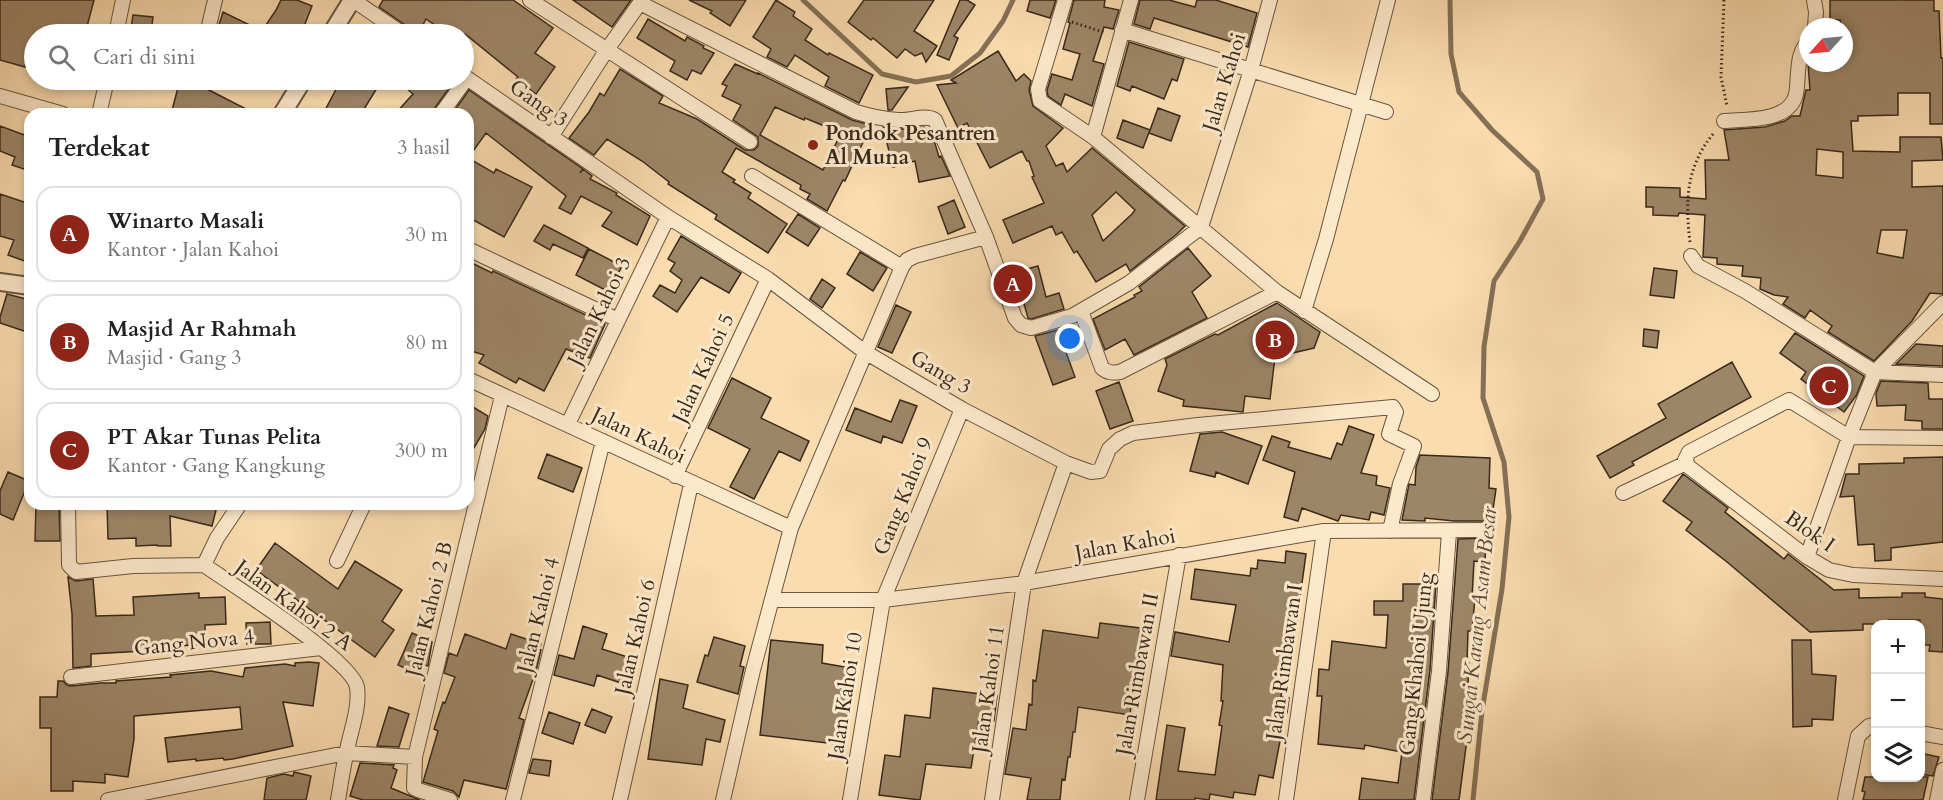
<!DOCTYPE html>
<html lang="id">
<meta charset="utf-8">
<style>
:root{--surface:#fff;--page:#f2f2f2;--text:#202124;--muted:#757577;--line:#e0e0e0;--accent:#8f2418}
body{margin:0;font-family:Cardo,serif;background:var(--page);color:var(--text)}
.controls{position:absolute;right:18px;bottom:18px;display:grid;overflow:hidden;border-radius:12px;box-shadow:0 3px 9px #0003}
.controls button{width:54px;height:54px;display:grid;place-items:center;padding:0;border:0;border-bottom:2px solid var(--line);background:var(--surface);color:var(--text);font:30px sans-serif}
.compass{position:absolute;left:1799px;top:18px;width:54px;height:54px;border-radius:50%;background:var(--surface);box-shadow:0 3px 9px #0003;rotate:243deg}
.you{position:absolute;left:1070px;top:339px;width:21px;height:21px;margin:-15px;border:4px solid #fff;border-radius:50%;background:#1a73e8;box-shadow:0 0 0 9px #1a73e833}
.badge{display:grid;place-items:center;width:39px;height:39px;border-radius:50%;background:var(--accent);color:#fff;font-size:20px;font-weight:700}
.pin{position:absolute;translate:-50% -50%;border:3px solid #fff;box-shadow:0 2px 6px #0006}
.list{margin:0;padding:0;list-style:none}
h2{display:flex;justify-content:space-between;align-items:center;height:78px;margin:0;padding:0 24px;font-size:26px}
h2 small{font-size:20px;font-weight:400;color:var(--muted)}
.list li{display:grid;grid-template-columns:39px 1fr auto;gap:18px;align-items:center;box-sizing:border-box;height:96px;margin:0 12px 12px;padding:0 12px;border:2px solid var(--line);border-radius:18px}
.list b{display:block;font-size:22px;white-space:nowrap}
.list p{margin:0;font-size:20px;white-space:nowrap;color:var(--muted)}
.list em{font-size:20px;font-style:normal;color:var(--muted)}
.icon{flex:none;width:33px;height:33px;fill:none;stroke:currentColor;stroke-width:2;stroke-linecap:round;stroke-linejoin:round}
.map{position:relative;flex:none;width:1943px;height:800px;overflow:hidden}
.search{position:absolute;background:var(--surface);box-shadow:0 3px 9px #0003;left:24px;top:24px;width:450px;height:66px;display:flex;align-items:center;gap:15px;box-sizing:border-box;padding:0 21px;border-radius:33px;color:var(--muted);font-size:22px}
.panel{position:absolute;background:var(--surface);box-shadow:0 3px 9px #0003;left:24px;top:108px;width:450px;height:402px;border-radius:18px}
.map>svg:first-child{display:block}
</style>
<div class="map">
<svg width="1943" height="800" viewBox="0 0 1943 800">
<rect width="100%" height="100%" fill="#fadcaf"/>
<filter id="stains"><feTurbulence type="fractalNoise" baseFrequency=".00333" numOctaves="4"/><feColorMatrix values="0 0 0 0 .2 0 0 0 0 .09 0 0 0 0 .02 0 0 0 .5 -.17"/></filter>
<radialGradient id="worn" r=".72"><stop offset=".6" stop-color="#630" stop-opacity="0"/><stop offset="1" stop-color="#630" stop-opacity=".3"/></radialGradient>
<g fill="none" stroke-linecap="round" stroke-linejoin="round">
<path stroke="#857056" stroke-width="5" d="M803 0 882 74 916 82 951 76 980 53 1003 21 1013 0
M1450 0 1451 54 1459 92 1492 130 1537 172 1543 199 1520 241 1494 281 1484 347 1483 398 1504 462 1509 517 1502 589 1482 711 1473 800"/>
</g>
<path fill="#9d8668" stroke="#38291b" stroke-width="1.5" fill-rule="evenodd" d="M0 0H94L85 34H34V51L29 50 25 67 0 60Z
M281 0H297L312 6 301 34H223L217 31 223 12 262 31 276 10Z
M383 0H513L553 28 535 53 555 67 536 94 516 79 518 77 465 34H448L426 19 418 34H412L408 27 379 7Z
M573 0H631L612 27Z
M689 0H746L730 26 710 13 712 11Z
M776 0 795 12 793 16 812 29 805 40 828 55 829 53 873 75 859 103 825 86 829 77 795 55 787 67 767 57 771 49 753 37Z
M864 0H934L914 31 937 46 926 62 922 53 915 56 905 49 897 58 873 38 871 40 848 22Z
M960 0H967L975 5 954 36 958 38 949 60 937 55Z
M1030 0H1056L1050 18 1027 11Z
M1074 0H1105L1104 7 1119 10 1113 29 1104 27 1093 61 1104 64 1092 106 1065 94 1061 105 1048 96 1047 90 1052 74 1072 80 1080 54 1063 49 1070 23 1068 22Z
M1140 0H1169L1195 7 1197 0H1216L1257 13 1248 47 1154 18 1150 29 1134 24Z
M1830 0H1934V11H1939L1941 58H1943V124H1930V93H1898V115L1858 116V121H1851L1853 151 1900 152V137H1941L1943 160 1912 161V187L1943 186V294L1930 293 1912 321 1874 361 1828 332 1832 326 1810 310 1805 318 1783 304 1788 297 1774 295 1760 289 1761 278 1742 276 1743 266 1717 264V258L1703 257 1705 215 1679 213 1678 216 1653 215V207H1646V187L1680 188V197L1706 199 1705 160H1729L1724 130 1765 127 1785 121 1792 116H1800L1806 90H1810L1808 63H1844V27H1841L1840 20H1830ZM1817 149 1843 152V178L1816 175ZM1881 230H1907L1903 258 1877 253Z
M133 15 153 17 151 32 131 29Z
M648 19 685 41 687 37 704 46 703 48 714 53 701 74 692 70 687 80 670 71 675 61 637 38Z
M1129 42 1184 59 1177 81 1172 79 1164 99 1132 86 1130 91 1117 86Z
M998 51 1016 81 1024 74 1031 81 1029 90 1033 106 1063 128 1046 146 1056 166 1063 163 1067 172 1092 148 1185 226 1177 234 1130 271 1126 264 1096 282 1077 251 1074 253 1062 232 1056 235 1052 226 1013 243 1003 220 1044 203 1032 177 1034 176 1029 161H1027L1022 151 990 168 967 123 958 128 937 85 956 83 951 80ZM1116 192 1135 210 1132 214 1103 241 1092 215Z
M735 64 758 74V73L852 120 871 125 845 181 843 180 827 211 807 199 810 194 800 189 801 185 736 148 722 172 735 180 733 182 751 193 748 198 787 224 768 253 715 219 717 215 668 184 669 182 642 161 607 139 594 155 569 138 589 112 600 93 604 96 620 69 663 96 659 103 697 119 745 150H754L758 146V137L733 120 741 105 722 96 727 86 722 84ZM775 107 804 120 805 118 841 133 823 170 760 135Z
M180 80H203L201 86 256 114H171Z
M341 80H382L361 114H323Z
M413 80H455L434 109 432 114H395L413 94 406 88Z
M908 87 892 110H888L886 89Z
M469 90 583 169 580 173 583 169 592 176 590 179 617 193 616 195 650 216 637 245 602 226 612 212 581 196 571 214 559 208 566 196 486 133 468 158 494 173 496 169 532 187 504 237 468 217V114H452Z
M1158 108 1180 116 1171 141 1149 133Z
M1123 120 1150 130 1143 148 1117 138Z
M0 126 30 137V171L12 165 15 157 0 151Z
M883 127 903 129 924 127 927 141 934 140 939 157 941 156 950 176 919 182 915 161 893 167Z
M0 194 30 204V263L8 255 14 240 0 236Z
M954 200 965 227 948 234 938 207Z
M798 214 820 228 808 246 786 232Z
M544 225 588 248 583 258 553 244 550 250 534 241Z
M681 236 741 273 729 293 701 277 677 312 653 296 660 285 675 293 682 280 670 271 675 263 668 259Z
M1188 248 1211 276 1192 292 1207 318 1134 355 1125 339 1105 350 1093 319 1135 297 1134 295 1142 291 1139 287Z
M589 249 622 266 609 292 576 275Z
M860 252 887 268 873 291 847 274Z
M468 261 492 273 493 271 605 324 590 358 566 349 544 391 519 378 516 383 479 363 484 355 468 350Z
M1038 266 1046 297 1059 293 1064 309 1031 319 1028 318 1023 300 1018 301 1009 274Z
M1654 268 1677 271 1674 298 1650 295Z
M822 279 835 288 822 308 810 299Z
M7 294 30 300V322L27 332 0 323V317Z
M1277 303 1320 332 1314 348 1275 357 1270 399 1245 396 1243 412 1183 406 1184 400 1158 391 1167 365 1165 359 1215 334 1218 335Z
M896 305 911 312 892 353 878 347Z
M1644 329 1659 331 1657 348 1643 346Z
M1058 330 1075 377 1053 385 1035 336Z
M1795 333 1864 376 1856 396 1844 412 1801 379 1806 372 1780 353Z
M1916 344 1943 346V366L1896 364Z
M1732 362 1751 397 1632 462 1634 465 1610 478 1597 456 1666 418 1658 404Z
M732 378 771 398 761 418 809 441 800 461 779 451 754 499 730 487 750 449 708 428Z
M1881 381 1928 383 1929 399H1943V429H1922V421L1905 420 1906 405 1877 406 1876 393Z
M1119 382 1133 421 1110 429 1096 391Z
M900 400 917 406 902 443 883 436 881 443 846 430 855 408 891 422Z
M468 404 488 416 485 429 468 458Z
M1349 426 1374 435 1361 473 1377 476 1376 485 1390 488 1384 515 1371 512 1369 520 1341 515 1338 521 1302 508 1298 521 1284 517 1295 472 1263 460 1272 436 1290 442 1288 447 1331 459 1337 443 1342 445Z
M1222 432 1262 446 1248 484 1216 472 1215 477 1190 471 1200 434Z
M547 454 582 468 573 492 538 478Z
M1420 455 1490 458 1489 488 1496 489 1491 523 1484 521H1454L1425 518V521L1402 520 1409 484 1415 485 1416 467Z
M1943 457V542L1891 548V560L1875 561 1874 544 1858 545 1854 496 1840 497 1846 474H1859V464L1904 463V458Z
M8 472 29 481 13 520 0 514V491Z
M1683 474 1728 508 1725 512 1784 559 1788 554 1834 590 1859 589V598L1902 597V593H1925V597L1943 599V652L1929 651 1930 645H1920V620H1889L1888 624H1863V630L1810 632 1727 562 1686 530 1692 522 1663 501Z
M36 504H59L60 541H35Z
M107 504H208L217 506 212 526 170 516 171 546H158L157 545 136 546V538L108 539Z
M1486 538 1485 562 1474 561 1472 598H1475L1472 631H1468L1467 663H1469L1466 724H1469L1459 800H1432L1448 672 1458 539Z
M275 543 338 589 355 561 402 590 382 621 394 630 375 657 256 570Z
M1286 551 1306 554 1295 634 1291 633 1288 654 1284 653 1279 688H1282L1281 697 1289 698 1287 713 1281 712 1277 740 1280 741 1273 778 1259 775 1255 795 1234 792 1233 798 1210 794 1209 800 1195 798V800H1156L1167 725 1185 728 1178 771 1215 775 1222 726 1219 725 1223 701H1221L1223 665 1171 656 1175 632 1229 642 1236 605 1191 599 1195 569 1250 576 1251 568 1257 569 1258 560 1285 563Z
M68 577 76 581 93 579 96 616 134 615 133 597 199 593V598L225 597 226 624 205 625V645L161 646V650L91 654V666L73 668 72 614Z
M1403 584H1436L1430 670 1414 800H1359L1362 778 1398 783 1402 752 1365 745 1364 749 1318 744 1322 696H1317L1319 669 1329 670 1332 641 1386 648 1388 615H1374V601H1403Z
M270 622 271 644H247L246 623Z
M1100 623 1140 628 1130 715 1078 707 1075 732H1073L1070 757H1068L1065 780 1062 779 1060 800H1027L1031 778 1005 774 1013 728 1026 730 1029 704 1032 705 1033 680 1036 681 1043 630 1098 638Z
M583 626 607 634 602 649 634 659 627 685 597 675 594 686 554 675 559 655 574 659Z
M412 633 432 642 428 666 422 664 417 674 398 665Z
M465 634 506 649 511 634 541 644 539 649 541 650 536 671 519 718 524 720 506 789 464 780 459 797 453 791 423 782 438 731 434 729 443 702 445 703 455 677 444 673 449 653 457 656Z
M714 637 745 646 740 666 744 667 738 694 697 682 705 655 708 656Z
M771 640 823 645 822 663 851 668 846 697H849L844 745 760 735Z
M1792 640H1811L1812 674 1836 676 1833 720 1812 719V726L1793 727Z
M309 662 319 663 313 706 283 702 293 746 233 759 224 760 223 758 196 761V759L168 762 165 738 242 729 240 707 134 716V739L128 777 105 774V783L73 781V791H51V728H40V697H57L58 681H63L67 685 71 686 101 683H116V681L171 677 170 675 211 671 243 677 245 668 285 664 295 666V663Z
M660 679 688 685 683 708 725 720 720 742 706 739 702 765 648 759Z
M933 688 997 696 994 721 979 719 971 768 926 764 920 800 879 795 885 755 900 757 905 715 930 718Z
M389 707 409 714 399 747 377 746Z
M592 709 612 717 605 733 585 725Z
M549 712 580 723 573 744 542 733Z
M1920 753 1939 757 1933 776 1920 774Z
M533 759 551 761 549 776 529 773Z
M360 763 394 765 393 768 397 770 391 788 420 800H363L350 796Z
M294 772 311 776 306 800H264L267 778 284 774 293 776Z
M1865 777H1928L1923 800H1863L1865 792 1862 791Z"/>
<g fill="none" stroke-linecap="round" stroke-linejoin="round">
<g stroke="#685640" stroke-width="16">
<path id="minor" d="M353 0 403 34
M530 0 750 142
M1065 0 1038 89 1040 101 1093 137 1277 292 1432 394
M1814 0 1816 12 1815 27
M640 3 856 112C869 116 884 119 898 120 910 121 925 114 935 120L986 237 1015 318 1021 325 1031 328 1072 316 1129 283 1201 227 1251 70 1270 0
M1122 30 1386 112
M116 34 123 0
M207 34 215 0
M464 76 668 217 768 279 865 352 962 409 1066 463 1091 472 1100 471 1109 449 1120 439 1133 433 1198 425 1393 407 1396 412 1389 434 1414 446 1400 484 1390 531
M0 96 63 114
M99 114 107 80
M441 114 467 78
M1724 121C1745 119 1783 122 1794 100 1798 93 1797 80 1798 72 1799 60 1800 51 1808 42
M551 137 606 51 642 0
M1093 137 1131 0
M752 176 902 267
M468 249 618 320
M1691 256 1698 266 1745 291 1875 372 1943 375
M1081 311 1102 368C1108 373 1112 373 1120 372L1277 292
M1304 311 1326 239 1388 0
M468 379 791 528
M568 424 668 217
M1943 438 1849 437 1789 400 1689 452 1685 460 1689 467 1807 557 1829 570 1853 575 1943 579
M675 476 768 279
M1623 493 1686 463
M68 504 69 565 76 572 133 566 204 565
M240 504 217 538 204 565C231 584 352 660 357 687 360 707 351 730 347 750 343 767 341 783 338 800
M1807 557 1849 437 1875 372 1943 303
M337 561 364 504
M773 600H883L1024 583 1324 531 1484 530
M71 677 321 648
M1920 733 1943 737
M415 757 414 788 418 790 450 800
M108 800 346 753 415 757 502 396
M513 800 603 441
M620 800 691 484
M723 800 753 670 791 528 902 267 907 260 915 256 986 237
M850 800 883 600 962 409
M992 800 1024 583 1066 463
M1137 800 1179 555
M1286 800 1324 531
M1423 800 1439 671 1449 532
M1845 800 1858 736 1869 726 1876 725
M1937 800 1943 770"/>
</g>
<g stroke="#685640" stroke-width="20">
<path id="tertiary" d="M331 34 352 0
M282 114 303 80
M0 282 30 286"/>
</g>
<path stroke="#38291b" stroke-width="3" stroke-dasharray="1.5 3" stroke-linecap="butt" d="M1724 0 1721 77 1727 106
M1072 22 1106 33
M1690 242C1685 201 1686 166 1714 133"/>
<use href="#minor" stroke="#fce8cb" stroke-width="14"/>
<use href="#tertiary" stroke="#fce8cb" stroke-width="16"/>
</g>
<circle fill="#8f2418" stroke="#fce8cb" stroke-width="2" cx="813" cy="145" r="6"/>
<g text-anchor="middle" stroke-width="6" stroke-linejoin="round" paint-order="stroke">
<g font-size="21" fill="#38291b" stroke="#fce8cb">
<text transform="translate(1224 82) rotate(-73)" y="7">Jalan Kahoi</text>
<text transform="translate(539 103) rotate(35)" y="7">Gang 3</text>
<text transform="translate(599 311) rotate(-64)" y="7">Jalan Kahoi 3</text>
<text transform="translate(703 368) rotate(-65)" y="7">Jalan Kahoi 5</text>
<text transform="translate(941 372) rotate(30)" y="7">Gang 3</text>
<text transform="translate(639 435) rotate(26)" y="7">Jalan Kahoi</text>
<text transform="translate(903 496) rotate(-68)" y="7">Gang Kahoi 9</text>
<text transform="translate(1810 531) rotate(35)" y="7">Blok I</text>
<text transform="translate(1125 544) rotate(-10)" y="7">Jalan Kahoi</text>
<text transform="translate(294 605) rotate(36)" y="7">Jalan Kahoi 2 A</text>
<text transform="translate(429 609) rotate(-76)" y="7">Jalan Kahoi 2 B</text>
<text transform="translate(538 615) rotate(-76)" y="7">Jalan Kahoi 4</text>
<text transform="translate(635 637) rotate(-77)" y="7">Jalan Kahoi 6</text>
<text transform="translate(194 642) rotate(-6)" y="7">Gang Nova 4</text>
<text transform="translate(1284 662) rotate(-82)" y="7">Jalan Rimbawan I</text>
<text transform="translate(1416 664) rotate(-84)" y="7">Gang Khahoi Ujung</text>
<text transform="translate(1137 674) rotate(-80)" y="7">Jalan Rimbawan II</text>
<text transform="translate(988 689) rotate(-82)" y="7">Jalan Kahoi 11</text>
<text transform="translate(845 696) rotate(-81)" y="7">Jalan Kahoi 10</text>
</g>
<g font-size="21" font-weight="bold" fill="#38291b" stroke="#fce8cb" text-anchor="start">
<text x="825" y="140">Pondok Pesantren<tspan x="825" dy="24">Al Muna</tspan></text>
</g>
<g font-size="22" font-style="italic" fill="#5e4c38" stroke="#fce8cb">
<text transform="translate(1476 625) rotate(-84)" y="8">Sungai Karang Asam Besar</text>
</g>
</g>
<rect width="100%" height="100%" filter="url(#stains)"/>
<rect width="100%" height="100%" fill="url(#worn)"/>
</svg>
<div class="controls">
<button>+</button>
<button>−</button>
<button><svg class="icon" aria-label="layers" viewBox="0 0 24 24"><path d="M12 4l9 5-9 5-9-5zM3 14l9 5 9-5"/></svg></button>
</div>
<svg class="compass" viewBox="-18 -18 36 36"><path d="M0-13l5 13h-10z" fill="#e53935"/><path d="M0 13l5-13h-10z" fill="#757577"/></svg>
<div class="you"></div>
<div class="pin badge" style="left:1013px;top:284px">A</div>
<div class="pin badge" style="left:1275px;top:340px">B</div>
<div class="pin badge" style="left:1829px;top:386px">C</div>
<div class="search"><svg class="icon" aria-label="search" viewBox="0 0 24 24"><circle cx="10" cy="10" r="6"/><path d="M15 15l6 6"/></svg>Cari di sini</div>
<section class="panel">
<h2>Terdekat<small>3 hasil</small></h2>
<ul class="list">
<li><span class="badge">A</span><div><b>Winarto Masali</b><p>Kantor · Jalan Kahoi</p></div><em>30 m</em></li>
<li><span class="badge">B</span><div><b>Masjid Ar Rahmah</b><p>Masjid · Gang 3</p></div><em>80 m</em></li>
<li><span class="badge">C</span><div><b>PT Akar Tunas Pelita</b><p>Kantor · Gang Kangkung</p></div><em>300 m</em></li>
</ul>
</section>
</div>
